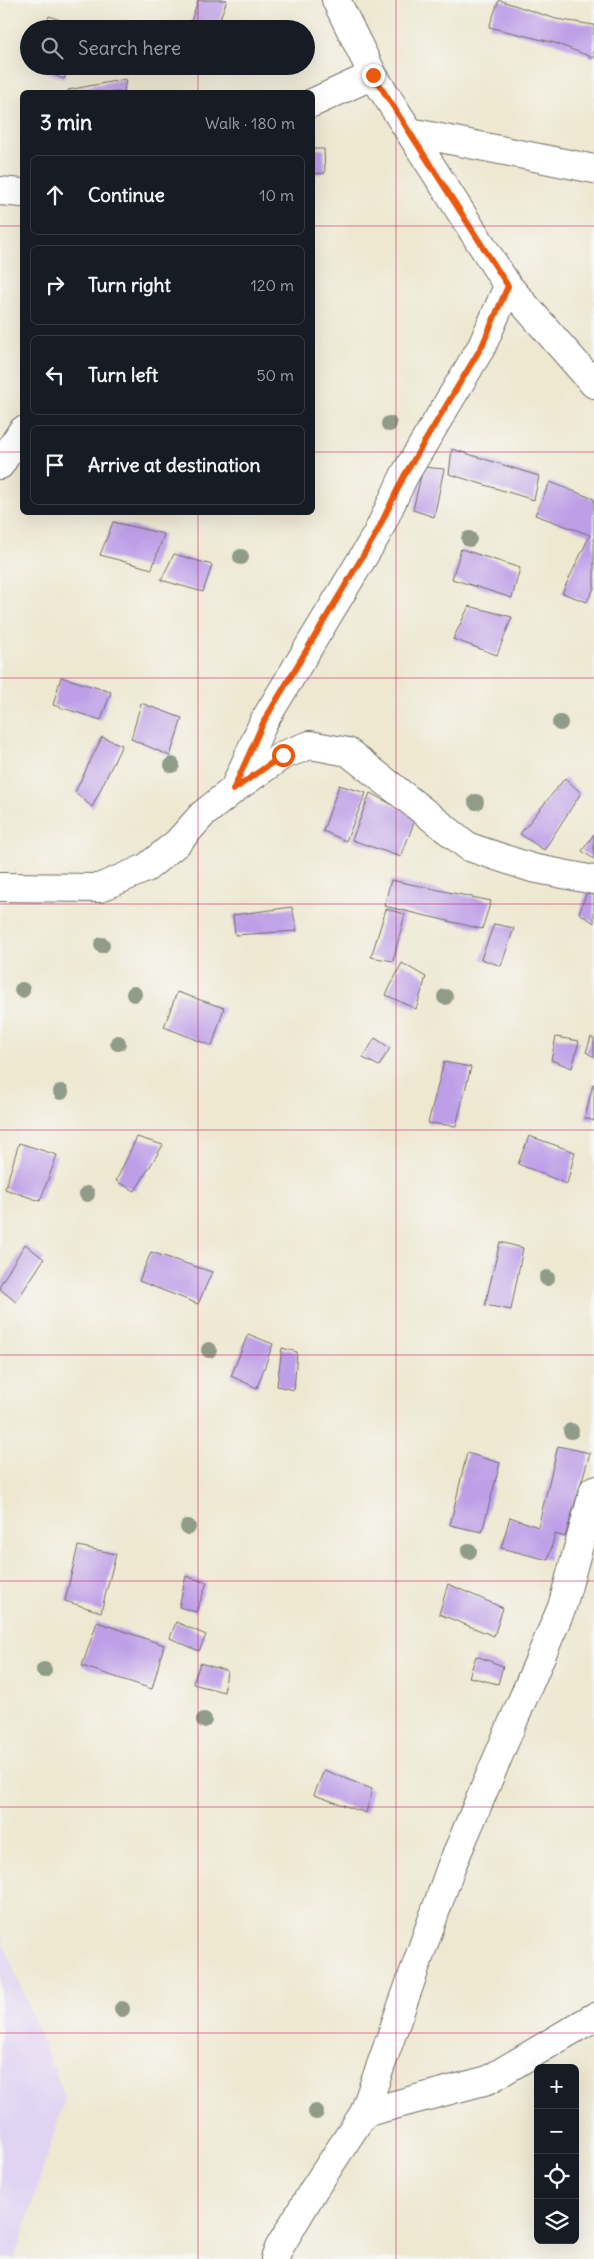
<!DOCTYPE html>
<meta charset="utf-8">
<style>
:root{--surface:#171b24;--page:#242831;--text:#f1f3f6;--muted:#9ea1a6;--line:#363941}
body{margin:0;font-family:Delius,sans-serif;background:var(--page);color:var(--text)}
.controls{position:absolute;right:15px;bottom:15px;display:grid;overflow:hidden;border-radius:8px;box-shadow:0 5px 20px #0002}
.controls button{width:45px;height:45px;display:grid;place-items:center;padding:0;border:0;border-bottom:1px solid var(--line);background:var(--surface);color:var(--text);font:25px sans-serif}
.stop{position:absolute;width:15px;height:15px;margin:-11px;border:4px solid #ea580c;border-radius:50%;background:#fff}
.stop.end{background:#ea580c;border-color:#fff;box-shadow:0 1px 5px #0008}
.list{margin:0;padding:0;list-style:none}
h2{display:flex;justify-content:space-between;align-items:center;height:65px;margin:0;padding:0 20px;font-size:21px}
h2 small{font-size:16px;font-weight:400;color:var(--muted)}
.list li{display:grid;grid-template-columns:32px 1fr auto;gap:15px;align-items:center;box-sizing:border-box;height:80px;margin:0 10px 10px;padding:0 10px;border:1px solid var(--line);border-radius:8px}
.list b{display:block;font-size:19px;white-space:nowrap}
.list em{font-size:16px;font-style:normal;color:var(--muted)}
.icon{flex:none;width:28px;height:28px;fill:none;stroke:currentColor;stroke-width:2;stroke-linecap:round;stroke-linejoin:round}
.map{position:relative;flex:none;width:594px;height:2259px;overflow:hidden}
.search{position:absolute;background:var(--surface);box-shadow:0 5px 20px #0002;left:20px;top:20px;width:295px;height:55px;display:flex;align-items:center;gap:12px;box-sizing:border-box;padding:0 18px;border-radius:28px;color:var(--muted);font-size:19px}
.panel{position:absolute;background:var(--surface);box-shadow:0 5px 20px #0002;left:20px;top:90px;width:295px;height:425px;border-radius:8px}
.map>svg:first-child{display:block}
</style>
<div class="map">
<svg width="594" height="2259" viewBox="0 0 594 2259">
<rect width="100%" height="100%" fill="#f6f6f2"/>
<filter id="ink" filterUnits="userSpaceOnUse"><feTurbulence type="fractalNoise" baseFrequency=".02" numOctaves="2"/><feDisplacementMap in="SourceGraphic" scale="10" xChannelSelector="R" yChannelSelector="G"/><feConvolveMatrix kernelMatrix="1 2 1 2 8 2 1 2 1" color-interpolation-filters="sRGB"/></filter>
<filter id="wash" filterUnits="userSpaceOnUse"><feTurbulence type="fractalNoise" baseFrequency=".0096" numOctaves="4" result="noise"/><feDisplacementMap in="SourceGraphic" scale="20" xChannelSelector="R" yChannelSelector="G"/><feGaussianBlur stdDeviation="1.12" result="paint"/><feColorMatrix in="noise" values="0 0 0 0 0 0 0 0 0 0 0 0 0 0 0 0 0 1.4 0 .05"/><feComposite in="paint" operator="in"/></filter>
<g filter="url(#wash)">
<rect width="100%" height="100%" fill="#eee8d1"/>
<path fill="#e1d4f3" d="M0 1934 65 2098 15 2259H0Z"/>
<g id="blocks">
<path fill="#bd9ee7" d="M198 0H227L216 29H201L190 25Z
M499 0 556 19 594 25V58L555 43 489 27Z
M49 16 84 29H45Z
M34 66H69L64 79 34 68Z
M126 79 124 92H68V90Z
M312 149H324L325 173 312 174Z
M452 449 539 476 534 500 449 474Z
M423 467 444 469 434 517 413 510Z
M550 482 594 499V588L587 602 562 593 590 535 535 515Z
M113 522 164 534 152 569 100 555Z
M461 549 520 568 512 598 452 579Z
M174 554 212 565 203 592 161 580Z
M469 606 512 617 497 655 453 639Z
M61 677 111 692 101 720 53 705Z
M141 703 182 718 170 756 131 739Z
M102 737 122 745 92 807 75 792Z
M565 778 581 793 544 850 520 834Z
M339 785 366 793 346 841 323 831Z
M370 793 416 817 401 857 352 840Z
M594 834V859L582 851Z
M391 880 491 901 482 929 384 906Z
M590 884 594 888V923L579 913Z
M292 907 297 931 235 935 233 915Z
M386 909 405 914 393 961 371 957Z
M494 924 514 928 501 966 481 959Z
M402 963 426 977 416 1009 386 995Z
M177 992 224 1008 212 1046 164 1027Z
M556 1037 579 1041 572 1068 551 1060Z
M591 1037 594 1039V1057L586 1052Z
M375 1038 390 1048 379 1066 363 1058Z
M444 1062 471 1067 456 1126 428 1123Z
M593 1084H594V1121L585 1118Z
M529 1136 575 1152 567 1184 518 1164Z
M137 1137 163 1145 135 1191 116 1181Z
M19 1143 57 1155 40 1201 5 1189Z
M500 1242 523 1248 511 1310 485 1305Z
M25 1244 44 1259 16 1302 0 1289V1285Z
M151 1252 212 1272 198 1304 139 1281Z
M248 1334 273 1344 257 1388 231 1376Z
M282 1348 297 1352 294 1390 277 1386Z
M558 1446 590 1453 565 1537 555 1534 548 1560 501 1548 510 1517 538 1527Z
M467 1453 500 1463 482 1532 450 1525Z
M78 1546 116 1554 101 1612 65 1601Z
M186 1576 207 1583 196 1612 179 1607Z
M448 1584 503 1608 494 1636 439 1614Z
M97 1622 164 1645 152 1689 82 1666Z
M176 1622 206 1635 199 1651 170 1638Z
M476 1656 503 1666 498 1684 469 1677Z
M200 1663 227 1671 224 1692 193 1684Z
M324 1770 372 1789 366 1813 314 1795Z"/>
</g>
</g>
<g filter="url(#ink)">
<use href="#blocks" fill-opacity="0" stroke="#6f6d65" stroke-width="1"/>
<g fill="none" stroke-linecap="round" stroke-linejoin="round">
<g stroke="#6f6d65" stroke-width="30">
<path id="street" d="M336 0 373 75 508 286 594 384
M312 103 373 75
M410 132 594 169
M0 191 22 193
M0 465 22 431
M234 789 264 721 377 534 404 476 482 346 508 286
M0 887 99 888 146 868 177 843 202 815 233 790 283 755 310 745 348 752 469 847 532 868 594 880
M364 2113 488 2080 594 2017
M275 2259 279 2248 314 2189 364 2113 451 1867 562 1607 594 1490"/>
</g>
<use href="#street" stroke="#fff" stroke-width="28"/>
</g>
<g fill="#919c88">
<circle cx="389" cy="424" r="8"/>
<circle cx="469" cy="539" r="8"/>
<circle cx="241" cy="557" r="8"/>
<circle cx="560" cy="723" r="8"/>
<circle cx="172" cy="765" r="8"/>
<circle cx="476" cy="802" r="8"/>
<circle cx="102" cy="945" r="8"/>
<circle cx="22" cy="990" r="8"/>
<circle cx="134" cy="994" r="8"/>
<circle cx="445" cy="997" r="8"/>
<circle cx="118" cy="1043" r="8"/>
<circle cx="61" cy="1092" r="8"/>
<circle cx="87" cy="1194" r="8"/>
<circle cx="547" cy="1278" r="8"/>
<circle cx="209" cy="1350" r="8"/>
<circle cx="571" cy="1431" r="8"/>
<circle cx="188" cy="1527" r="8"/>
<circle cx="469" cy="1551" r="8"/>
<circle cx="44" cy="1670" r="8"/>
<circle cx="204" cy="1720" r="8"/>
<circle cx="122" cy="2009" r="8"/>
<circle cx="316" cy="2112" r="8"/>
</g>
</g>
<g fill="none" stroke-linecap="round" stroke-linejoin="round" filter="url(#ink)">
<path stroke="#ea580c" stroke-width="6" d="M283 755 233 790 264 721 376 534 404 476 482 346 508 286 373 75"/>
</g>
<path fill="none" stroke="#c2185b" stroke-width="1" stroke-opacity="0.55" d="M198 0V29M396 0V2259M198 66V92M0 226H22M312 226H594M0 452H22M312 452H594M198 512V2259M0 678H594M0 904H594M0 1130H594M0 1355H594M0 1581H594M0 1807H594M0 2033H594"/>
</svg>
<div class="controls">
<button>+</button>
<button>−</button>
<button><svg class="icon" aria-label="locate" viewBox="0 0 24 24"><circle cx="12" cy="12" r="6"/><path d="M12 2v4M12 18v4M2 12h4M18 12h4"/></svg></button>
<button><svg class="icon" aria-label="layers" viewBox="0 0 24 24"><path d="M12 4l9 5-9 5-9-5zM3 14l9 5 9-5"/></svg></button>
</div>
<div class="stop" style="left:283px;top:755px"></div>
<div class="stop end" style="left:373px;top:75px"></div>
<div class="search"><svg class="icon" aria-label="search" viewBox="0 0 24 24"><circle cx="10" cy="10" r="6"/><path d="M15 15l6 6"/></svg>Search here</div>
<section class="panel">
<h2>3 min<small>Walk · 180 m</small></h2>
<ul class="list">
<li><svg class="icon" aria-label="ahead" viewBox="0 0 24 24"><path d="M12 20V5M6 11l6-6 6 6"/></svg><div><b>Continue</b></div><em>10 m</em></li>
<li><svg class="icon" aria-label="right" viewBox="0 0 24 24"><path d="M7 20v-9h11M14 6l5 5-5 5"/></svg><div><b>Turn right</b></div><em>120 m</em></li>
<li><svg class="icon" aria-label="left" viewBox="0 0 24 24"><path d="M17 20v-9H6M10 6l-5 5 5 5"/></svg><div><b>Turn left</b></div><em>50 m</em></li>
<li><svg class="icon" aria-label="arrive" viewBox="0 0 24 24"><path d="M6 21V4h12l-3 4 3 4H6"/></svg><div><b>Arrive at destination</b></div></li>
</ul>
</section>
</div>
